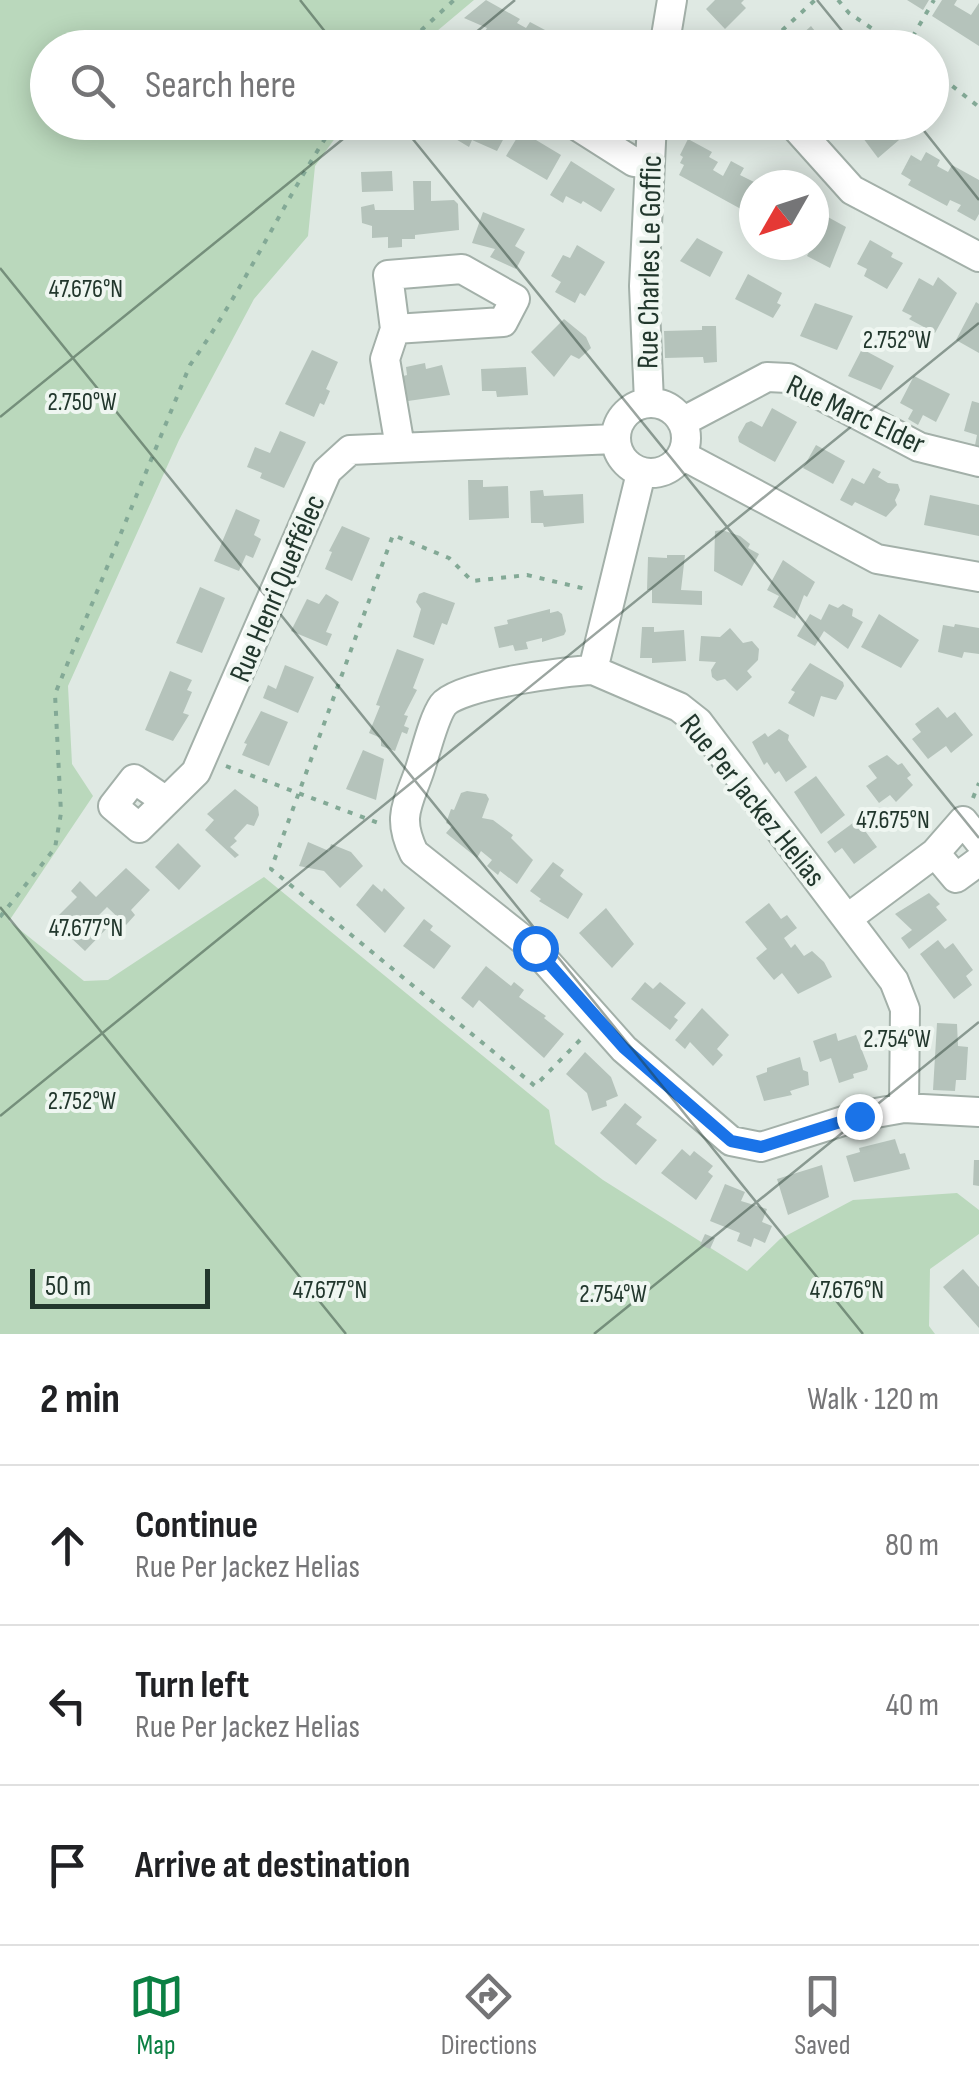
<!DOCTYPE html>
<meta charset="utf-8">
<style>
:root{--surface:#fff;--page:#f6f6f6;--text:#202124;--muted:#757577;--line:#e0e0e0;--accent:#0b8043}
body{margin:0;font-family:"Sofia Sans Condensed",sans-serif;background:var(--page);color:var(--text)}
.compass{position:absolute;left:739px;top:170px;width:90px;height:90px;border-radius:50%;background:var(--surface);box-shadow:0 5px 25px #0003;rotate:231deg}
.scale{position:absolute;left:30px;bottom:25px;width:180px;box-sizing:border-box;padding-left:10px;border:5px solid #22372d;border-top:0;font-size:28px;line-height:35px;white-space:nowrap;color:#22372d;-webkit-text-stroke:8px #eff6f1;paint-order:stroke}
.stop{position:absolute;width:30px;height:30px;margin:-22px;border:8px solid #1a73e8;border-radius:50%;background:#fff}
.stop.end{background:#1a73e8;border-color:#fff;box-shadow:0 2px 10px #0008}
.list{margin:0;padding:0;list-style:none}
h2{display:flex;justify-content:space-between;align-items:center;height:130px;margin:0;padding:0 40px;font-size:42px}
h2 small{font-size:32px;font-weight:400;color:var(--muted)}
.list li{display:grid;grid-template-columns:65px 1fr auto;gap:30px;align-items:center;box-sizing:border-box;height:160px;padding:0 40px;border-top:2px solid var(--line)}
.list b{display:block;font-size:38px;white-space:nowrap}
.list p{margin:0;font-size:32px;white-space:nowrap;color:var(--muted)}
.list em{font-size:32px;font-style:normal;color:var(--muted)}
.icon{flex:none;width:55px;height:55px;fill:none;stroke:currentColor;stroke-width:2;stroke-linecap:round;stroke-linejoin:round}
.map{position:relative;flex:none;width:979px;height:1334px;overflow:hidden}
.search{position:absolute;background:var(--surface);box-shadow:0 5px 25px #0003;left:30px;right:30px;top:30px;height:110px;display:flex;align-items:center;gap:25px;box-sizing:border-box;padding:0 35px;border-radius:55px;color:var(--muted);font-size:38px}
.sheet{height:610px;background:var(--surface)}
nav{display:flex;justify-content:space-around;align-items:center;box-sizing:border-box;height:140px;border-top:2px solid var(--line);background:var(--surface);font-size:28px;color:var(--muted)}
nav a{display:grid;justify-items:center;gap:5px}
nav .on{color:var(--accent)}
.map>svg:first-child{display:block}
</style>
<div class="map">
<svg width="979" height="1334" viewBox="0 0 979 1334">
<rect width="100%" height="100%" fill="#dfe9e3"/>
<path fill="#bad8bc" d="M0 0H474L418 47 48 48V122L346 123 315 166 308 236 254 299 179 440 68 686 72 764 93 796 9 921 84 981 108 980 264 877 549 1110 555 1144 603 1180 747 1271 780 1239 853 1200 957 1193 979 1210V1234L930 1269 929 1326 935 1334H0Z"/>
<path fill="#b5c3bb" d="M486 0 520 19 517 23 526 28 530 22 545 30 542 34 573 48H512L505 43 503 47 483 35 487 28 464 18Z
M715 0H744L741 3 746 8 725 29 706 9Z
M907 0H929L923 10Z
M942 0H957L954 5 971 15 979 3V46L932 16Z
M811 26 828 48H787Z
M463 122H506L511 125 497 151 472 140 469 147 454 138Z
M851 122H887L899 140 878 158Z
M521 131 561 155 547 180 506 156Z
M688 139 712 152 709 157 718 162 713 170 723 176 731 161 744 168 740 175 754 182 752 188 754 207 750 214 679 175 684 165 680 163 683 157 680 155Z
M926 152 940 160 937 166 948 172 952 165 979 180V214L975 221 957 211 961 205 950 200 947 206 908 185 911 180 901 174 911 155 921 161Z
M571 161 615 189 601 212 583 201 581 204 566 196 563 203 550 195Z
M392 171 393 191 362 192 361 172Z
M413 181H431V201L454 200 458 204 459 230 415 235V239H402V247L388 248V237L372 238V226L362 223 361 207 374 204 375 210H414Z
M483 212 525 229 515 246 525 252 516 269 490 257 495 249 472 243Z
M826 216 846 227 830 268 807 256 809 252 796 245H814V231L817 233Z
M697 238 723 252 710 277 680 261Z
M870 240 893 253 891 257 903 263 887 289 864 276 867 269 857 264Z
M577 245 605 262 585 296 580 293 575 303 555 292 561 282 551 276 563 255 570 258Z
M748 274 782 293 777 303 781 305 773 318 735 299Z
M938 277 957 293 935 333 909 319 912 316 902 311 919 278 933 286Z
M976 302 979 304V353L956 340Z
M815 303 853 316 837 350 800 336Z
M564 319 586 337 591 348 579 359 571 355 554 377 531 352Z
M702 326H716L717 362 704 363 703 357 665 358 664 331 702 330Z
M862 349 894 366 881 390 848 376Z
M312 350 338 362 326 389 330 391 324 405 320 403 314 417 285 404Z
M425 363 426 369 442 365 450 395 401 402 396 378 407 375 406 367Z
M526 367 528 395 497 397 496 391H482L481 369Z
M914 376 950 394 936 422 923 415 918 425 908 419 913 410 900 403Z
M972 401 979 403V446L975 445 977 435 964 431Z
M772 408 797 422 775 462 739 442 738 437 746 423 751 421 762 427Z
M280 431 306 442 284 488 260 478 262 473 247 467 255 447 270 453Z
M816 445 845 461 833 484 803 468Z
M873 468 881 472 878 477 888 483 898 484 900 490 895 500 897 505 886 517 855 502 852 506 840 500 852 478 864 484Z
M468 480H483V487L508 486 509 518 469 520Z
M543 490 544 496 583 494 584 523 544 527 543 523H531L530 491Z
M930 495 979 505V536L924 525Z
M236 509 260 520 254 535 261 539 253 558 246 555 239 571 214 561Z
M342 526 370 538 352 581 325 569 332 552 329 551Z
M722 530 740 536 750 544 748 548 759 554 742 586 714 571 715 531Z
M667 555H685L681 590 702 591V605L652 603V590H647L648 557 667 558Z
M783 560 815 582 807 597 804 595 795 619 773 607 779 596 767 590Z
M200 587 225 598 202 653 176 643Z
M424 592 455 603 447 625 442 623 434 645 413 637 421 609 416 602 419 594Z
M326 594 339 602 326 632 332 634 327 646 291 631 307 599 319 604Z
M829 604 838 608 843 604 853 609 852 616 863 622 848 649 824 631 815 646 797 636 810 614 821 620Z
M550 609V613L558 611 562 614 566 631 564 635 542 642V638L526 642 528 649 515 651 513 645 499 648 494 627 508 624 507 620Z
M879 614 919 640 901 668 861 647Z
M955 624 979 628V654L964 652 962 658 938 652 943 625 954 627Z
M642 627H654V632L684 630 686 661 652 663V658H640Z
M730 628 743 643 752 641 759 649 758 660 747 671 752 677 737 691 725 679 717 681 712 677 711 670 716 662 699 661 701 636 720 637Z
M397 649 424 659 413 688 417 690 404 715 408 716 404 726 409 728 407 734 402 732 395 751 381 746V738L369 733 380 706 376 705Z
M810 663 843 682 844 686 836 700 821 696 814 717 788 703 795 692 791 690Z
M285 665 314 677 298 713 263 698 268 685 276 689Z
M170 671 192 680 187 690 192 692 183 713 189 715 173 741 145 730Z
M938 707 947 718 955 712 973 735 951 753 946 746 928 759 912 739 921 732 915 724Z
M261 711 288 722 269 766 242 755 247 744 244 743Z
M779 729 789 735 788 740 807 767 786 782 779 771 775 774 767 762 764 765 752 742 765 733 768 737Z
M363 750 384 759 376 800 346 789Z
M887 755 898 765 902 763 911 775 907 778 913 785 896 802 890 795 879 803 866 786 877 778 868 766Z
M816 776 845 815 821 834 794 792Z
M235 789 258 807 259 815 254 826 247 824 234 838 237 841 230 847 239 855 235 858 205 830 214 820 207 814Z
M467 791 486 794 489 799 482 818 493 820 513 835 511 838 533 860 517 884 500 871 498 875 487 866 492 860 481 851 477 858 446 833 452 826 446 823 451 809 454 810 461 793Z
M857 820 877 847 854 864 842 848 835 853 827 842Z
M308 842 329 851 331 844 351 852 363 866 340 888 324 871 299 866Z
M178 843 201 866 179 890 155 867Z
M553 862 564 870 560 876 583 894 568 919 539 901 541 899 530 891Z
M126 868 150 890 131 910 135 915 126 925 107 907 98 916 109 926 85 951 53 921 77 897 71 891 80 881 96 897Z
M373 884 382 892 384 888 405 908 385 933 356 905Z
M929 893 940 904 936 907 947 920 909 949 901 938 912 930 895 914Z
M769 903 781 919 787 915 797 928 784 938 791 948 795 944 804 956 812 951 824 962 832 977 798 994 782 973 774 980 764 968 756 958 767 949 745 922Z
M606 908 634 944 612 968 579 933Z
M424 919 433 926 430 930 451 946 434 969 403 946Z
M938 940 945 949 953 943 973 970 966 976 972 985 954 999 920 954Z
M486 966 511 986 514 982 524 990 519 997 546 1016 544 1018 564 1034 544 1058 479 1000 473 1008 461 998Z
M645 982 653 989 660 982 686 1003 674 1017 678 1020 670 1030 631 999Z
M702 1008 729 1035 717 1049 723 1055 713 1066 690 1042 685 1049 675 1040Z
M937 1023 957 1024 958 1046 968 1047 966 1080H956L955 1091 933 1090Z
M836 1033 838 1041 856 1035 868 1066 867 1070 853 1074 854 1078 839 1083 831 1058 820 1062 813 1041Z
M585 1052 611 1077 618 1096 606 1101 607 1106 592 1111 587 1093 566 1074Z
M800 1057 803 1070 808 1072 809 1085 790 1091 792 1095 764 1101 756 1076 767 1072V1068Z
M625 1103 642 1117 636 1124 657 1140 636 1165 600 1133Z
M895 1139 900 1154 905 1153 910 1169 854 1182 846 1156 860 1152 859 1148Z
M682 1149 690 1156 694 1151 713 1166 708 1172 713 1176 696 1200 661 1173Z
M974 1160H979V1186L973 1185Z
M822 1165 829 1197 788 1215 777 1179Z
M725 1184 745 1192 741 1201 767 1209 762 1222 772 1226 765 1243 754 1238 751 1247 737 1241 740 1233 710 1221Z
M705 1234 715 1238 710 1249 700 1245Z
M963 1269 979 1287V1328L943 1287Z"/>
<g fill="none" stroke-linecap="round" stroke-linejoin="round">
<g stroke="#a3b0a9" stroke-width="32">
<path id="minor" d="M664 48 672 0
M571 122 634 162 648 164
M791 122 852 190 979 257
M395 329 503 322 515 299 462 269 388 275 395 329 385 359 400 447
M649 402 644 286 652 122
M616 438a35 35 0 1 1 70 0a35 35 0 1 1-70 0Z
M682 422 767 377 788 378 919 447 979 462
M682 455 877 559 979 577
M593 670 679 707 698 722 894 981 905 1009 904 1108 859 1116 761 1147 731 1141 624 1049 535 949 414 853C397 818 407 806 419 772 425 755 433 719 443 705 457 685 566 671 593 670L641 473
M166 801 134 779 113 806 139 828 196 772 327 471 350 450 615 439
M935 853 956 878 979 861
M848 918 935 853 963 821 979 841
M904 1108 979 1112"/>
</g>
<path stroke="#83a996" stroke-width="4" stroke-dasharray="5 8" stroke-linecap="butt" d="M838 0 849 13 901 48
M402 48 454 0
M763 48 815 0
M906 48 934 0
M932 70 979 107
M226 766 381 824
M973 798 979 783
M0 917 55 848 61 813 55 694 190 365C245 288 283 201 336 122
M580 1040 535 1086 271 869 393 535 449 558 472 581 527 575 586 589"/>
<use href="#minor" stroke="#fff" stroke-width="28"/>
</g>
<g fill="none" stroke-linecap="round" stroke-linejoin="round">
<path stroke="#1a73e8" stroke-width="12" d="M535 948 624 1048 731 1141 761 1147 859 1116"/>
</g>
<path fill="none" stroke="#22372d" stroke-width="2.5" stroke-opacity="0.45" d="M300 0 338 48M817 0 856 48M457 48 515 0M399 122 979 838M917 122 979 200M0 268 863 1334M0 417 364 122M0 907 346 1334M0 1116 979 323M594 1334 979 1022"/>
<g text-anchor="middle" stroke-width="8" stroke-linejoin="round" paint-order="stroke">
<g font-size="30" fill="#22372d" stroke="#eff6f1">
<text transform="translate(649 262) rotate(-89)" y="10">Rue Charles Le Goffic</text>
<text transform="translate(856 414) rotate(25)" y="10">Rue Marc Elder</text>
<text transform="translate(277 588) rotate(-67)" y="10">Rue Henri Queffélec</text>
<text transform="translate(753 800) rotate(51)" y="10">Rue Per Jackez Helias</text>
</g>
</g>
<g font-size="25" text-anchor="middle" fill="#22372d" stroke="#eff6f1" stroke-width="8" stroke-linejoin="round" paint-order="stroke">
<text x="86" y="297">47.676°N</text>
<text x="897" y="348">2.752°W</text>
<text x="82" y="410">2.750°W</text>
<text x="893" y="828">47.675°N</text>
<text x="86" y="936">47.677°N</text>
<text x="897" y="1047">2.754°W</text>
<text x="82" y="1109">2.752°W</text>
<text x="330" y="1298">47.677°N</text>
<text x="847" y="1298">47.676°N</text>
<text x="613" y="1302">2.754°W</text>
</g>
</svg>
<svg class="compass" viewBox="-18 -18 36 36"><path d="M0-13l5 13h-10z" fill="#e53935"/><path d="M0 13l5-13h-10z" fill="#757577"/></svg>
<div class="scale">50 m</div>
<div class="stop" style="left:535px;top:948px"></div>
<div class="stop end" style="left:859px;top:1116px"></div>
<div class="search"><svg class="icon" aria-label="search" viewBox="0 0 24 24"><circle cx="10" cy="10" r="6"/><path d="M15 15l6 6"/></svg>Search here</div>
</div>
<section class="sheet">
<h2>2 min<small>Walk · 120 m</small></h2>
<ul class="list">
<li><svg class="icon" aria-label="ahead" viewBox="0 0 24 24"><path d="M12 20V5M6 11l6-6 6 6"/></svg><div><b>Continue</b><p>Rue Per Jackez Helias</p></div><em>80 m</em></li>
<li><svg class="icon" aria-label="left" viewBox="0 0 24 24"><path d="M17 20v-9H6M10 6l-5 5 5 5"/></svg><div><b>Turn left</b><p>Rue Per Jackez Helias</p></div><em>40 m</em></li>
<li><svg class="icon" aria-label="arrive" viewBox="0 0 24 24"><path d="M6 21V4h12l-3 4 3 4H6"/></svg><div><b>Arrive at destination</b></div></li>
</ul>
</section>
<nav>
<a class="on"><svg class="icon" aria-label="map" viewBox="0 0 24 24"><path d="M3 6l6-2 6 2 6-2v14l-6 2-6-2-6 2zM9 4v14M15 6v14"/></svg>Map</a>
<a><svg class="icon" aria-label="directions" viewBox="0 0 24 24"><path d="M12 3l9 9-9 9-9-9zM9 14v-3h6M13 9l2 2-2 2"/></svg>Directions</a>
<a><svg class="icon" aria-label="saved" viewBox="0 0 24 24"><path d="M7 4h10v16l-5-4-5 4z"/></svg>Saved</a>
</nav>
